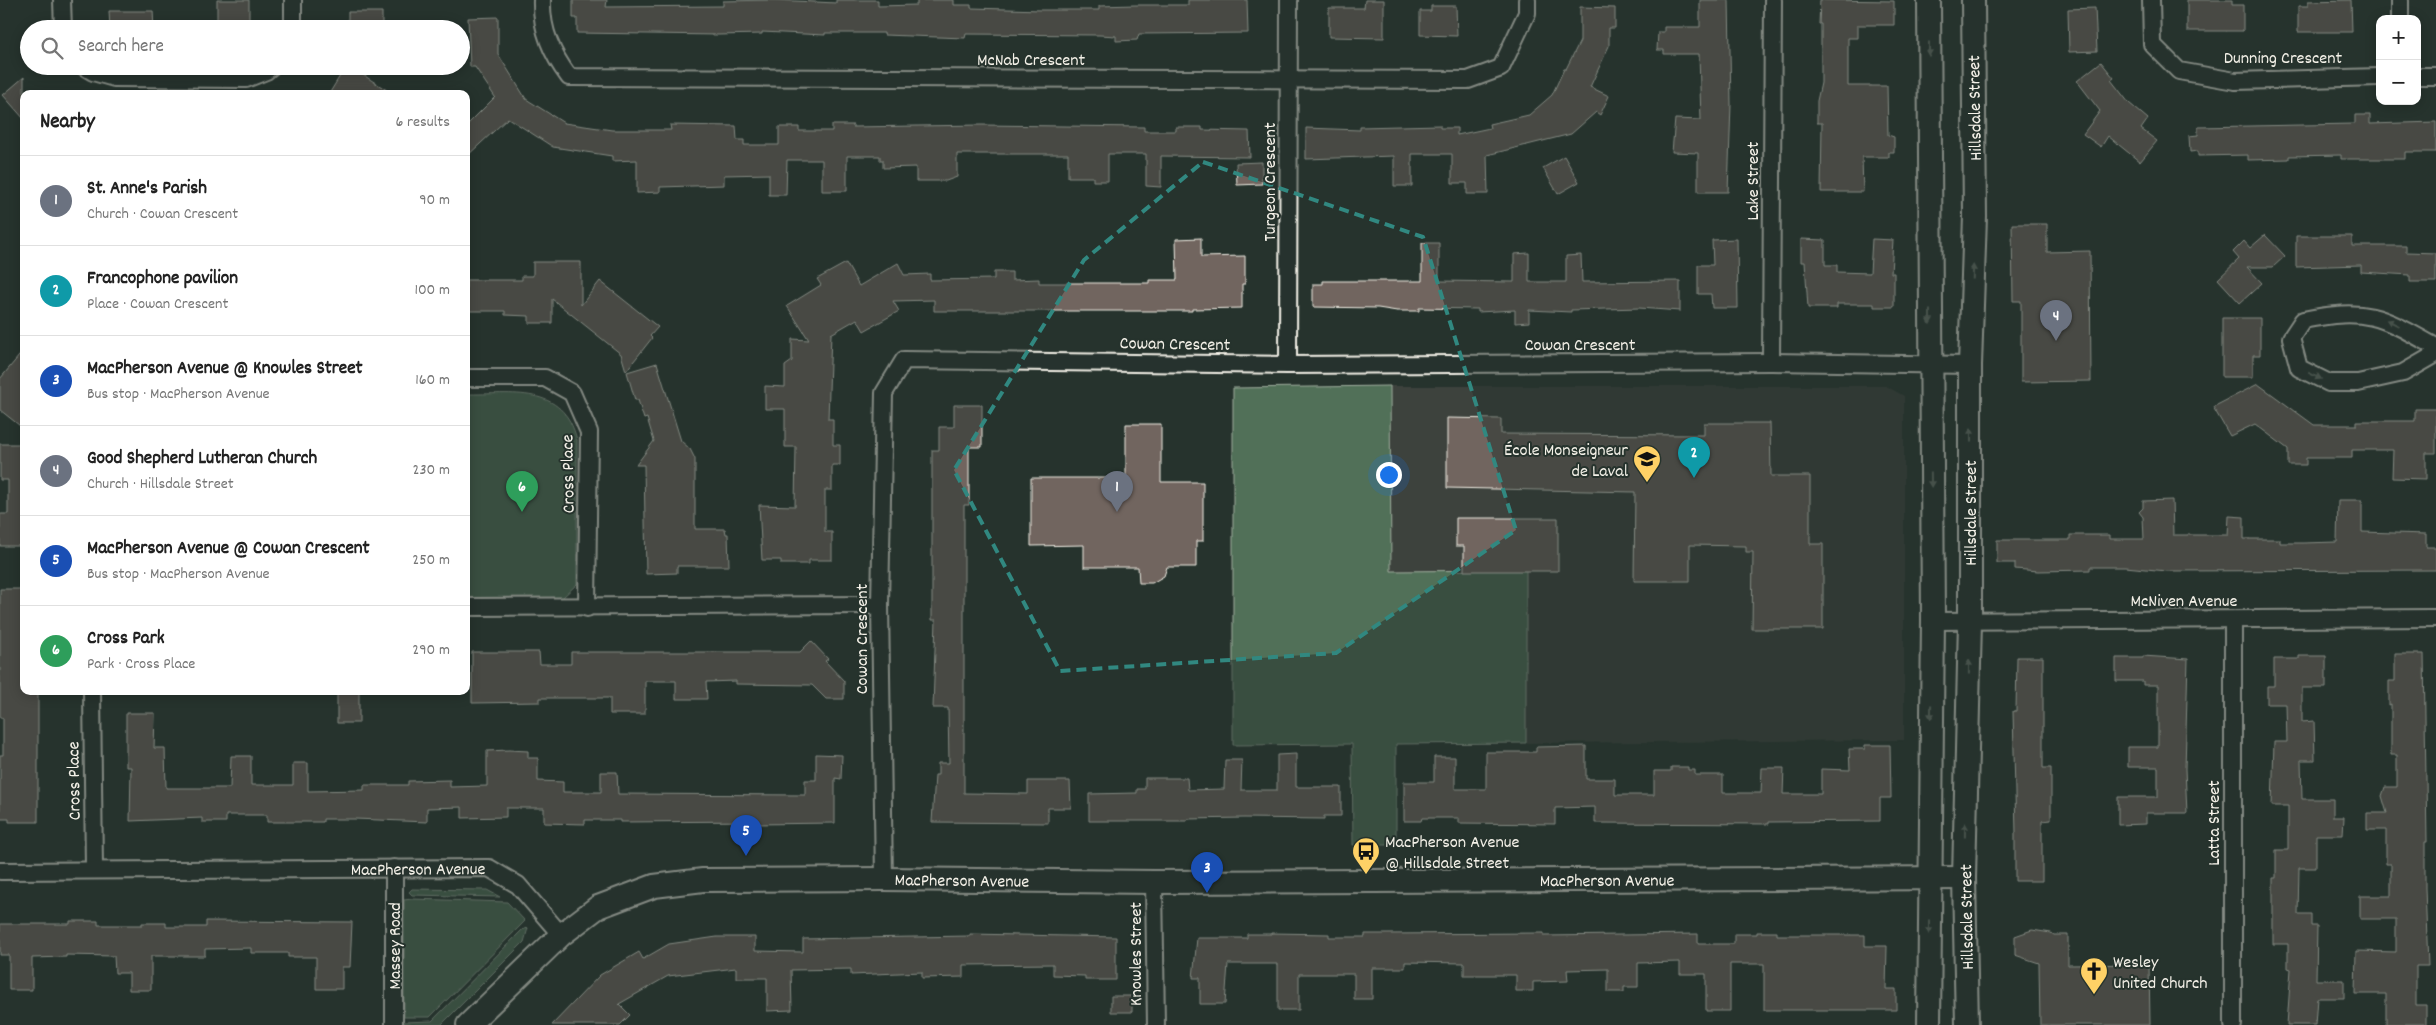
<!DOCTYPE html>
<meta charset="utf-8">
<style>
:root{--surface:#fff;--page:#f6f6f6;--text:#222;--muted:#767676;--line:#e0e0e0;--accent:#1a73e8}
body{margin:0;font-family:Dekko,sans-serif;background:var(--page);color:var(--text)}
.controls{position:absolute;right:15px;top:15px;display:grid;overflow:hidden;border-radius:10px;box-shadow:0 2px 12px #0003}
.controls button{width:45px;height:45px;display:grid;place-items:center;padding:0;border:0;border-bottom:1px solid var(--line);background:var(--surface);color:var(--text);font:25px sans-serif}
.you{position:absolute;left:1388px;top:474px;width:18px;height:18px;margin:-12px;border:4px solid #fff;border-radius:50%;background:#1a73e8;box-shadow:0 0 0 8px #1a73e833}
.badge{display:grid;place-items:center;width:32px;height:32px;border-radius:50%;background:var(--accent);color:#fff;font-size:16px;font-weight:700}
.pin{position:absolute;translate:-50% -41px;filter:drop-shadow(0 1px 2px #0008)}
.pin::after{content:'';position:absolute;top:26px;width:18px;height:15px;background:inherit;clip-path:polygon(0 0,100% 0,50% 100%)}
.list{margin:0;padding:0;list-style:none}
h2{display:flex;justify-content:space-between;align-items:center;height:65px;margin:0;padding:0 20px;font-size:21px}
h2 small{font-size:16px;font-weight:400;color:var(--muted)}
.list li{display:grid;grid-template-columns:32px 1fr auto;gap:15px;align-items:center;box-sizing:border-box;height:90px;padding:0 20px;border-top:1px solid var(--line)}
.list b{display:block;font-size:19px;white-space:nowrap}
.list p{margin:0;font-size:16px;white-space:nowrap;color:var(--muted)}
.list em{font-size:16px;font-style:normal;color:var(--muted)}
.icon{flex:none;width:28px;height:28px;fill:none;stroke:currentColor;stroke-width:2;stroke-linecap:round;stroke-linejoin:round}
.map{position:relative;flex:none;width:2436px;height:1025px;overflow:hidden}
.search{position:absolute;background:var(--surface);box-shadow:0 2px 12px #0003;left:20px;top:20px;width:450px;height:55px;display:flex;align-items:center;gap:12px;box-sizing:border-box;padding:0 18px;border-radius:28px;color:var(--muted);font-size:19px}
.panel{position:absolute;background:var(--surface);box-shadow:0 2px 12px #0003;left:20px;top:90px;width:450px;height:605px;border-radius:10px}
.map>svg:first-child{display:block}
</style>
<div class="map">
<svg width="2436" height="1025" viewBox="0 0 2436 1025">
<rect width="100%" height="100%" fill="#26332d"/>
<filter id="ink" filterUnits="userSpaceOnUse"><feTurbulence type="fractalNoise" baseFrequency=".02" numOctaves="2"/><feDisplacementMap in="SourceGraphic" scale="10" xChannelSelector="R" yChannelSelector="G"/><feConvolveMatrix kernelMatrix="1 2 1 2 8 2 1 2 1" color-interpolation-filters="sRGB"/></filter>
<g filter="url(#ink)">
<path fill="#3c423c" d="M1390 386H1886L1904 396V740L1526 743V571H1391Z"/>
<path fill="#516f58" stroke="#a2b0a0" d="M1390 386 1391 571 1526 570V743L1396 744V845H1353L1352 744 1233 745V388Z
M466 394C512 395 563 383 577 440V584L562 598 552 601 466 600Z
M412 889 487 890 500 897 412 895 409 892Z
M412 899 507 902 525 921 430 1017H404V900Z
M528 928 524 942 441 1025H404V1022L432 1021 522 930Z"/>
<path fill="#71655e" stroke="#f4f1e8" d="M217 0H249V29H217Z
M573 0H607L606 7 723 6V1L774 0 836 3V0H878V6L917 5V0H954V5H971V8L1041 10H1099V6L1135 5H1188V0H1247L1248 33 1139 34 1137 40 1116 41V36L1100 35 966 34 965 38 884 35V33H825V35L762 32V34L718 35 577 33V18H573Z
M1365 0H1384V38L1329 37V8H1364Z
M1700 0H1729L1731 104 1728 192H1698V153L1672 152 1675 119 1701 120 1699 54H1664V50H1657L1658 32H1664V27H1700Z
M1820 0 1894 1V25H1858V38H1848V86H1887L1888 135 1894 137V152H1889V157H1862L1863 192H1821L1822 123H1817V101L1821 83V24H1819Z
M2187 0H2232V5H2243V31H2187Z
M2351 0 2352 32H2298V6H2308V1Z
M1431 6H1456L1457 36 1420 35V11H1431Z
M1580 7 1615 8V28H1609V46L1590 87 1609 96 1600 115 1596 112 1571 134 1487 155 1488 194H1467V183H1452V154H1412V186H1394V156L1306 159V128L1360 130V127L1440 125V128H1457V135L1490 128 1489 124 1529 115 1552 95 1564 69H1566L1580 41Z
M2095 8 2097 51 2069 52 2068 9Z
M109 11H153L154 29H110Z
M348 12H382V29H348Z
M498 17V54L526 99 564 123 612 130H671L670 125 736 126 737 140H744V145H779V127H799V131H832V125H853V127L981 125 1144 127V131H1176V127H1202V130L1249 131 1250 157 1161 156V187L1146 186V154H1108V181H1093V177H1068V154H957V177L946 181H916V167L883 168V160H880V156H847V191H822V160H787L786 195H769V174L724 175V185L660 187V192L637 193V160L612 161V156L553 147 508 118 466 157V126L495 97 475 67H470L468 18Z
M2101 62 2114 78 2111 80 2129 103 2148 119 2141 129 2157 141 2140 162 2108 136 2101 147 2083 134 2100 111 2077 81Z
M346 66H349L393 94H329Z
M24 77V119L3 95Z
M2355 115H2370V124L2436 122V152H2405V159H2341V155L2289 156V159L2248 160V155L2198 156V151L2190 152 2189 136 2198 135V127L2355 124Z
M1564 156 1579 182 1558 194 1543 168Z
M1262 162V184L1237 185 1236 163Z
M2012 224H2047V252L2090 251 2091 381 2021 382V301H2013Z
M2265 235 2285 256 2273 267H2247L2262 283 2240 303 2218 279 2239 259 2233 252 2244 241 2250 248Z
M2296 236H2352V246H2406V252L2436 253V282H2410V275L2361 272V265L2296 267Z
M1201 238V257L1245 256V284H1242V308L1192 309V311H934V300L893 301 899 311 864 331 857 319 831 334 828 419H833V445H840V465H832V490H825V532H832V560H809V564H781V560H762L759 505 795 506 796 447H785V409H765V386L785 387V366L792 361V339L809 340 787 306 821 285 817 279 846 263 859 286 898 263 904 275 930 274V280L994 279V272H1012V280L1039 279V283H1149V280H1177L1176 239Z
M1737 239 1738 308H1712L1711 294H1698V265H1713L1712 240Z
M1801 239 1825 240V265H1837V272L1870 273 1872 239 1893 240 1891 273H1894V307H1874V304H1837V308H1808L1805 262H1801Z
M1422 243H1439V281L1514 282V254L1529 253V282H1566V256L1581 255 1582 282 1680 281V311L1639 308 1571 310V312L1529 310V322L1515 323V310L1478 312V309L1419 308V311H1397L1378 308 1313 307V284H1323V281H1422Z
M533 262H581V305L600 281 658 327 650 336 652 338 626 371 621 354 552 299V323H529V316L505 315V311H466V280H522V276H533Z
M2222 318H2260V355H2253V377H2222Z
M24 350V429L0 410V379Z
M657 363 681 441 690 449 695 459V529H725L726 534H728L729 566H677V573L646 574 644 465H636L654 441 647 418 644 419 638 400H635L627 372Z
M2258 384 2314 425H2357V421H2415V409H2436V453H2426V479L2392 478 2393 450H2352V458H2306V465H2288V449L2255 424 2230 436 2213 407Z
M954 405H982V447H969V505H964V793L1028 794V781H1070L1071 808H1048V823L932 822 935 775H938V763H949L948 708H933L936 620H932V450H939V427H954Z
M1447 418 1501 419V434L1704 435V423H1770L1771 476H1810V544H1823V629H1752L1753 552H1746V546L1690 545V581H1634L1635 492 1447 488Z
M1126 424H1161V482H1203V541H1196V567H1167L1164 576 1152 583H1139L1138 567H1084V545L1031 546V478H1126Z
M0 444H24V546H0V514H8V480H0Z
M2172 500 2173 535H2228L2229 516 2244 517V539H2280V543H2303L2337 542 2338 500H2362V532L2426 534V547H2436V570L2167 571 2125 567H2090V570L2038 571 2015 569V563H1997V540H2070V535H2110V539H2144L2143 517 2139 512 2143 508V501Z
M1456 518H1558V571H1464V546H1456Z
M0 589H24V691H38V822H9V819H0V755H3V718H0Z
M811 641 828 659 825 661 844 681V699H826L812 685 736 684V681L706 682 707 699H676V681H645V714H610V698H540V702L472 703V652H539L540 664H571V652H800Z
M2395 654H2424L2427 842H2425V888L2428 966H2416V1005H2426V1024H2386V994H2355L2356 951 2396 952V919H2360V896H2391V864H2386V830H2367V813H2387L2382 796 2385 787H2397V755H2391V704L2389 705V681H2395Z
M2143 656 2188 659 2185 769 2187 813H2146V824L2118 825V797H2158V767H2128V747H2158V685H2143V681H2116V658H2143Z
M2299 656H2326V688H2302V722L2314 721 2315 760H2301L2302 799H2333V817H2344L2343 835H2316V868H2299L2298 914H2311V926H2317L2316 980H2344V998H2317L2315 1025H2287L2291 969 2288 968V944H2273V878H2276V850H2288V806H2272L2274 742H2287L2286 704H2267V686H2274V659H2299Z
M2017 657H2043V768H2051V820L2042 821V881H2015V833H2016L2013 711H2016Z
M337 691H359V723H337Z
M126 713H155L154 748H165L166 788H230L231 756H251V785H293V763H308V791L364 790V785H408V781L450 780V787L487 786V751L509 750 528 751V758H538V781L563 782V792H601V772H617L618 794 805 795V780H816V754L842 755 841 779 835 778V823L756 824V821L621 822V820H585V824L544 823V808H506V817L462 818V807L427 808V822L355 819H323V822H267V815H226V822H202V818L130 821 131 767H126Z
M1865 745H1890L1891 798H1880V821L1769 822V824L1595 823V807L1555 808V824L1459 823V818H1422L1421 821H1404V782H1434V757H1455V789H1486V752H1536V747L1586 746V779H1615V795H1654V771H1671V767H1688V770H1695V775H1723V793H1761L1762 768H1784L1783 794H1821V769L1850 770 1849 749H1865Z
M1296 754V787H1341V816H1324V819L1244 818 1187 819V821H1089V794L1137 793V789H1145V778H1187L1188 790 1224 789 1225 760H1242L1241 790H1277V755Z
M70 921H98V925H142V923H166V927H206V921L352 922 350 967H342V989H316V957H288V953H251V948L205 949V956H151V990H129V973H115L114 956 66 955V957L32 958V990H9V955H0V924H70Z
M2032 930 2051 933 2054 935H2068V965L2149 964 2150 1025H2040L2039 963 2015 955V936Z
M1757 932H1777V935H1865V946H1887L1886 989H1896V1010H1764V964H1730V1011H1706V974H1680V962L1638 963V987H1624V992H1608V969L1567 970 1568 981 1533 982V991H1516V975H1464V963L1405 962V968H1372V999H1354V974H1299V1010H1278V964H1228L1225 1004H1200V978H1193L1197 938H1247V934H1271V933L1329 934V937H1365V934H1384L1544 933V936L1698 934V944H1734V934H1757Z
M970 934 1116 937V980H1085V976L1053 975V964L963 965V977L922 978V972L851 975V969L791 970 792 1010 767 1011V978H736V968L668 976 619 1004 630 1015 620 1025H552L600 975 639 952 643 959 669 944 717 937H755V951L803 952V939L970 936Z
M1111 996H1132V1012H1111Z"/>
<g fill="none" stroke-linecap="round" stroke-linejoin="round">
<g stroke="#f4f1e8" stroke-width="20">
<g id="street">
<path d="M62 0 63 29"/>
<path d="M542 0C541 30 552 54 569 77L1468 80 1501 68 1527 13V0"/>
<path d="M2151 0 2152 44 2179 71 2235 81 2380 77"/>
<path d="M2400 19V0"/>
<path d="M293 29V0"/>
<path d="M83 66 93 72 114 78 246 79 266 71 272 66"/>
<path d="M2417 76H2436"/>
<path d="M2436 347C2381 316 2367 307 2303 320L2291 338 2299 368 2329 383H2358L2403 373 2436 354"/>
<path d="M1771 362 1773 0"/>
<path d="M1288 365 1289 0"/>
<path d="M466 378H545L572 393 589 432 587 608"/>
<path d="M466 607 880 605"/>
<path d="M2233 620V1025"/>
<path d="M1933 621 2436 618"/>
<path d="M92 691 94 869"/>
<path d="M394 868V1025"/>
<path id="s1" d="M0 871 489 868 518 885 561 935"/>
<path d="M884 879 880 605 884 393 904 360 1288 365 1771 362 1970 365"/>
<path d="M1154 882 1156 1025"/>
</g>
</g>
<g stroke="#f4f1e8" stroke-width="26">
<g id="secondary">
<path d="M1929 0 1933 619 1929 1025"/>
<path id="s2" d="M468 1025 561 935 598 907 654 886 703 880 884 879 1154 882 1964 878"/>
<path d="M1967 1025 1964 878 1970 621V365L1975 216 1973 0"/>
</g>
</g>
<use href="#street" stroke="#26332d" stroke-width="16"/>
<use href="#secondary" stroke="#26332d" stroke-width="22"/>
</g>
<defs><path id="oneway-solid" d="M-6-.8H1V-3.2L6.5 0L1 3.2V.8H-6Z" transform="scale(1.25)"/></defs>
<g fill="#6e766e">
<use href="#oneway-solid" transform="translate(1929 49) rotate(90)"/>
<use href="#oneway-solid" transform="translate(1973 272) rotate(-88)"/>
<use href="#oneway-solid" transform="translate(1930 317) rotate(90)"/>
<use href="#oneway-solid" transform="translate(2393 323) rotate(-154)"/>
<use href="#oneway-solid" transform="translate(2315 376) rotate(26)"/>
<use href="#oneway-solid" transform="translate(1971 435) rotate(-90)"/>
<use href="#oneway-solid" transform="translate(1931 480) rotate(89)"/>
<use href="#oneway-solid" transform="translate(1969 667) rotate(-89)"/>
<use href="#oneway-solid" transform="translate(1931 712) rotate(91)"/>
<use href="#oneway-solid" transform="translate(1965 830) rotate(-89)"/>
<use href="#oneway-solid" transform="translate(1929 927) rotate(90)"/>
</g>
</g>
<path d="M0 0H2436V1025H0ZM1203 162 1423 237 1516 530 1336 653 1060 671 954 470 1084 260Z" fill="#26332d" fill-opacity=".55" fill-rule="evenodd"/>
<path fill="none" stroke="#318880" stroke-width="4" stroke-dasharray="10 6" stroke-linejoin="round" d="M1203 162 1423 237 1516 530 1336 653 1060 671 954 470 1084 260Z"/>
<defs>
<g id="school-pin" transform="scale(1.4375)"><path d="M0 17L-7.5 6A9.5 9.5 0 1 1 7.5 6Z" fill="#ffd166" stroke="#26332d"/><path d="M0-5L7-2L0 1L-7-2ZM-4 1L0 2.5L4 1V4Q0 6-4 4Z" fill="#111"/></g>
<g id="bus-pin" transform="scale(1.4375)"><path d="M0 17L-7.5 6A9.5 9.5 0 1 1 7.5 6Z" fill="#ffd166" stroke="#26332d"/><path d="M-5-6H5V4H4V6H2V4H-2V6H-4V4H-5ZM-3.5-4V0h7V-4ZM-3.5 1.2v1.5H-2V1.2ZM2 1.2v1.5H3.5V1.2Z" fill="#111"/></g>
<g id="church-pin" transform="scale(1.4375)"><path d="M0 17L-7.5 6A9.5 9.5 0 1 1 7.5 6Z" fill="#ffd166" stroke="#26332d"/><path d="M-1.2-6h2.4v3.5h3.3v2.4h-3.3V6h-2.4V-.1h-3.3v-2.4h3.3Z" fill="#111"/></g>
</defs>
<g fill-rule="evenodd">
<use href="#school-pin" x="1647" y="459"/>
<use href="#bus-pin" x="1366" y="851"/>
<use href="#church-pin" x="2094" y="971"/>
</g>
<g text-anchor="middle" stroke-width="4" stroke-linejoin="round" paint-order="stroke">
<g font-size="18" fill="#f4f1e8" stroke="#26332d">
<text x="2283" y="63">Dunning Crescent</text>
<text x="1031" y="65">McNab Crescent</text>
<text transform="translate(1974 108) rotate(-91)" y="6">Hillsdale Street</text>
<text transform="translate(1752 181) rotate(-90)" y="6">Lake Street</text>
<text transform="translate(1269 182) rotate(-90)" y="6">Turgeon Crescent</text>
<text transform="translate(1175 343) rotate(1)" y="6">Cowan Crescent</text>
<text x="1580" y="350">Cowan Crescent</text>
<text transform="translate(567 474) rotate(-91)" y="6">Cross Place</text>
<text transform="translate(1970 513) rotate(-90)" y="6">Hillsdale Street</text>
<text x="2184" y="606">McNiven Avenue</text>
<text transform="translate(861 639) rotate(-90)" y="6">Cowan Crescent</text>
<text transform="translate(73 781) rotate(-91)" y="6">Cross Place</text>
<text transform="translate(2213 823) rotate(-90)" y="6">Latta Street</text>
<text dy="6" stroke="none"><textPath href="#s1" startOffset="418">MacPherson Avenue</textPath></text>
<text dy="6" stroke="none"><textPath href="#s2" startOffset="544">MacPherson Avenue</textPath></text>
<text dy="6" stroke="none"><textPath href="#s2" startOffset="1189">MacPherson Avenue</textPath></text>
<text transform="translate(1966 917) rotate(-91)" y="6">Hillsdale Street</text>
<text transform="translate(394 946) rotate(-90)" y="6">Massey Road</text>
<text transform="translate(1135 954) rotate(-90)" y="6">Knowles Street</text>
</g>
<g font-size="18" fill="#f4f1e8" stroke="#26332d" text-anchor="start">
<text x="1628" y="455" text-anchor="end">École Monseigneur<tspan x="1628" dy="21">de Laval</tspan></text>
<text x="1385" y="847">MacPherson Avenue<tspan x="1385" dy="21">@ Hillsdale Street</tspan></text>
<text x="2113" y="967">Wesley<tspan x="2113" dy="21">United Church</tspan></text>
</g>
</g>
</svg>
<div class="controls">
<button>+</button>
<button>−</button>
</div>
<div class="you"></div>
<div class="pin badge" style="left:1117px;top:512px;background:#6b7280">1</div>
<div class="pin badge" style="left:1694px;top:478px;background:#0f9aa8">2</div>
<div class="pin badge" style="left:1207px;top:893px;background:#1a4fb4">3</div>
<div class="pin badge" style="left:2056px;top:341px;background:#6b7280">4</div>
<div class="pin badge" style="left:746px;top:856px;background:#1a4fb4">5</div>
<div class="pin badge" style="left:522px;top:512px;background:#2e9e5b">6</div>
<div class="search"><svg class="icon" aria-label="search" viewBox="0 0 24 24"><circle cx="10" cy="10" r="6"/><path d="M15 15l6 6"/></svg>Search here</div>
<section class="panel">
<h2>Nearby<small>6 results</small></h2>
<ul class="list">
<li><span class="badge" style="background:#6b7280">1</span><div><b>St. Anne's Parish</b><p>Church · Cowan Crescent</p></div><em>90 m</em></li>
<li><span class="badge" style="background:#0f9aa8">2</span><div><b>Francophone pavilion</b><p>Place · Cowan Crescent</p></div><em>100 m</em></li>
<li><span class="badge" style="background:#1a4fb4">3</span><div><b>MacPherson Avenue @ Knowles Street</b><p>Bus stop · MacPherson Avenue</p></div><em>160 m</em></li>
<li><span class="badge" style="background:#6b7280">4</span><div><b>Good Shepherd Lutheran Church</b><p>Church · Hillsdale Street</p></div><em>230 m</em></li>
<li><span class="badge" style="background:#1a4fb4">5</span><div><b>MacPherson Avenue @ Cowan Crescent</b><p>Bus stop · MacPherson Avenue</p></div><em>250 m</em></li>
<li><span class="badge" style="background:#2e9e5b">6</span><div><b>Cross Park</b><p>Park · Cross Place</p></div><em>290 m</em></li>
</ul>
</section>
</div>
